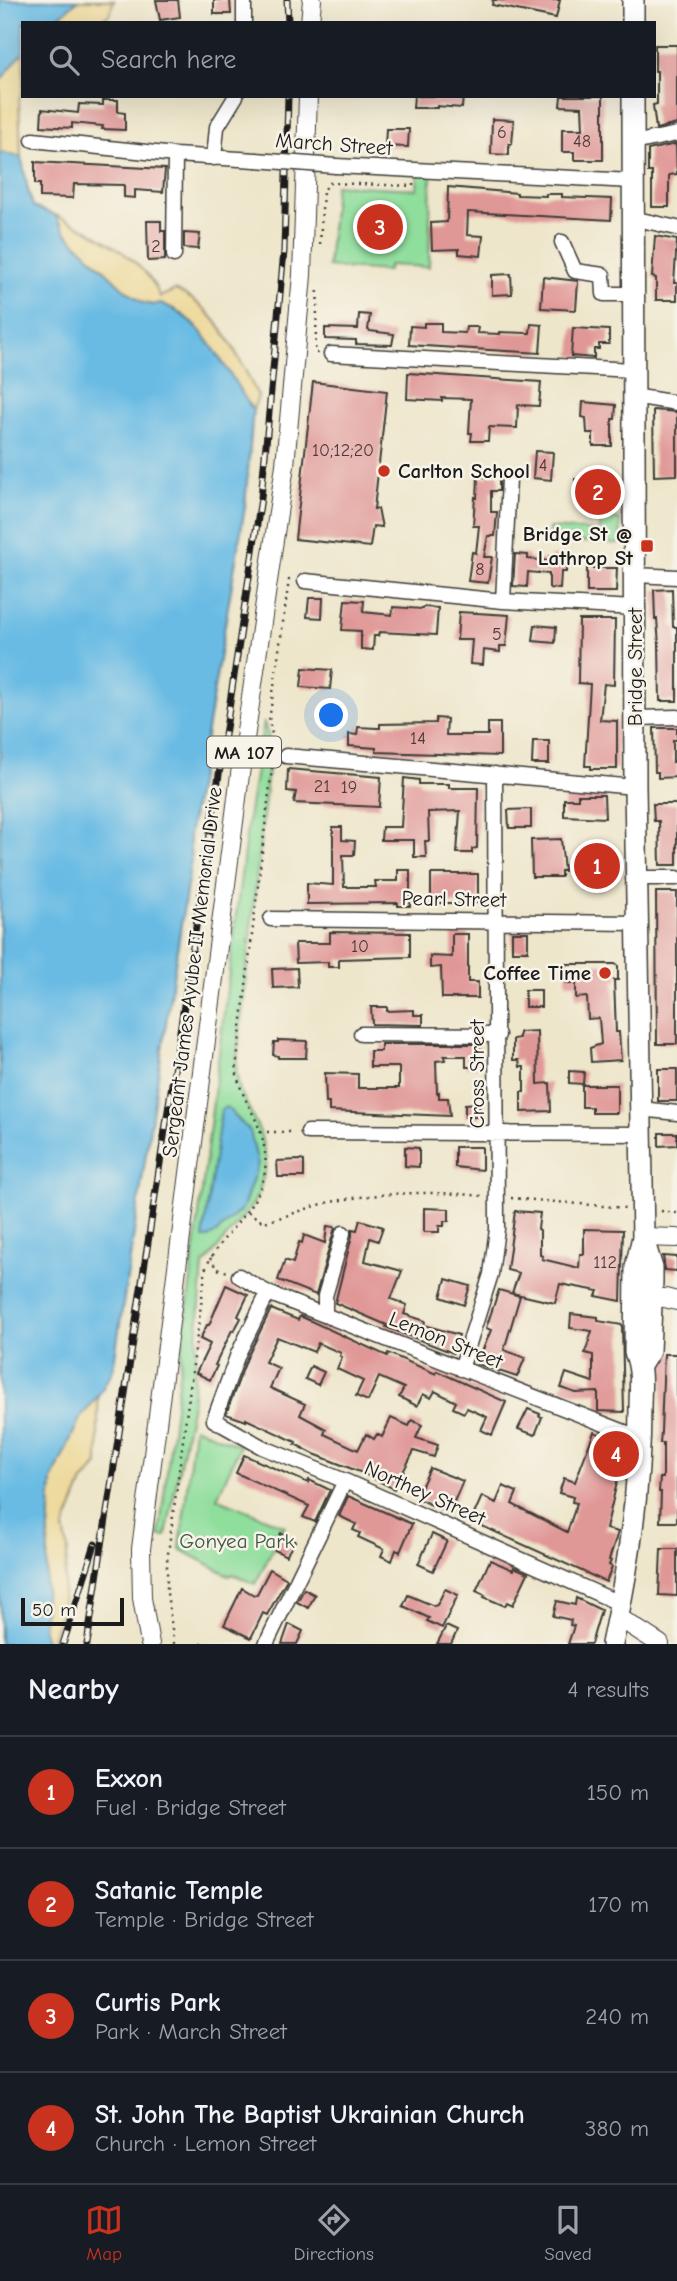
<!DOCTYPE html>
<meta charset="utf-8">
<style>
:root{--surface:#171b24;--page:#242831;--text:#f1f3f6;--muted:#9ea1a6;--line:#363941;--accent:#c8321e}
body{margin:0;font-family:"Comic Neue",sans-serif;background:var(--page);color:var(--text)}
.scale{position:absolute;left:21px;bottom:18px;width:103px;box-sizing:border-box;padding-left:7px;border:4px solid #1c1c1c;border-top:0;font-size:19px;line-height:24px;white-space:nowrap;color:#1c1c1c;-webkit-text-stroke:5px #f7f3e8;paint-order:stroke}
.you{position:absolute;left:332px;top:716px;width:24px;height:24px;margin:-18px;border:5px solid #fff;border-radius:50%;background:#1a73e8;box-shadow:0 0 0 10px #1a73e833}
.badge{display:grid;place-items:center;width:46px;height:46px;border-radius:50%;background:var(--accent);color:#fff;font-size:23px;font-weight:700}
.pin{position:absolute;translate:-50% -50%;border:4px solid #fff;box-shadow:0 2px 7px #0006}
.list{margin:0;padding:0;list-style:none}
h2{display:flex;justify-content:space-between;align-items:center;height:91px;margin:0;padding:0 28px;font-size:30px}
h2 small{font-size:23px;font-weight:400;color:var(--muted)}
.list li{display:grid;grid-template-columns:46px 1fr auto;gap:21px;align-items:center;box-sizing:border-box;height:112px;padding:0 28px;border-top:2px solid var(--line)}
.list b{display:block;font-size:26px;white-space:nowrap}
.list p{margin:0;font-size:23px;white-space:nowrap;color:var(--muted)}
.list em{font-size:23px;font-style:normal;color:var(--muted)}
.icon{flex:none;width:38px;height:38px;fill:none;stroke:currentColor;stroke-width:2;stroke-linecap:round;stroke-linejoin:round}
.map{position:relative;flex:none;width:677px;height:1644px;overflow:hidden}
.search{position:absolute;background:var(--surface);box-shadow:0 7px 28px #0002;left:21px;right:21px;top:21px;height:77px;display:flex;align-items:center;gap:18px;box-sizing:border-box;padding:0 24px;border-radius:0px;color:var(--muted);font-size:26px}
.sheet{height:539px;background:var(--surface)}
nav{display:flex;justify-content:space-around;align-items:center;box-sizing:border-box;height:98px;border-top:2px solid var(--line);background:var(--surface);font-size:19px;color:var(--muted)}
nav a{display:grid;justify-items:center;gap:4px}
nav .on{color:var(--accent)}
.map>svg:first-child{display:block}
</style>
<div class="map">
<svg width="677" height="1644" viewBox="0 0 677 1644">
<rect width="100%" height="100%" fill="#f7f3e8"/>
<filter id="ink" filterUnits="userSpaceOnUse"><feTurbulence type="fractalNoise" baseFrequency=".0143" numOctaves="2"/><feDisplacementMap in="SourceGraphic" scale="14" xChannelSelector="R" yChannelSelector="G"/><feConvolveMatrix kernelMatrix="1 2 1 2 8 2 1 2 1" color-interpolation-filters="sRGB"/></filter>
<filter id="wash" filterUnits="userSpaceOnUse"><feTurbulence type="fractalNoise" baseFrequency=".00686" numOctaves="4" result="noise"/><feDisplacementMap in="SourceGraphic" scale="28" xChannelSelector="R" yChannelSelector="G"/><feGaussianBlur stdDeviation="1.57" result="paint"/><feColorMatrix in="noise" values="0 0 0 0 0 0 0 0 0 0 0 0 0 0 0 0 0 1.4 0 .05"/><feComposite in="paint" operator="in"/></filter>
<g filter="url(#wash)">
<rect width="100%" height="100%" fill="#eee6cb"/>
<path fill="#8fde9c" stroke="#567d5c" stroke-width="2" d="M418 170 431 171 429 267 388 265V271L328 267 335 185 417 189Z
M601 518 620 520 621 544 548 540 549 528 599 531Z
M264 722 269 739 270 751 236 1069 239 1088 260 1132 266 1159 265 1171 258 1195 251 1207 203 1266 192 1403 166 1536H159L249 812Z
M194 1427 240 1446 217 1498 285 1526 255 1584 232 1574 230 1576 180 1549Z"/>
<path fill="#eeda9e" stroke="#857b5d" stroke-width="2" d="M78 0H114L109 15 95 23H52Z
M23 52V89L19 100 21 157 0 152V81Z
M55 215C90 229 146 259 160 297L175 290C219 308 237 355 258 396L253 410C245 400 237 390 231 379 212 345 199 319 161 303L153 305 143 303 123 288 66 233Z
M98 1396V1465L83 1482 64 1529 68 1549 61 1612 49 1644H47L43 1630 52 1480 80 1418Z"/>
<path fill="#69bbe4" stroke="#426c80" stroke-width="2" d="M0 0H78L52 23H23V52L0 81Z
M0 152 21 157C26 174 26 192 34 207L55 215 66 233 123 288 143 303 153 305 161 303C208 322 225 371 253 410L245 507 189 836 191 860 113 1370 98 1396 80 1418 52 1480 43 1630 47 1644H0Z
M226 1107 250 1131 258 1164 243 1208 218 1232 208 1238H203L221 1110Z"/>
<g id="blocks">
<path fill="#e09897" d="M156 0H178L180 17 160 20Z
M214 0H230L231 14H214Z
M493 0H560L556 18 492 5Z
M655 45H677V124L656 129 653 105 657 104V71H655Z
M414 96H463L462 108 437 106V108H413Z
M561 96H603V160H574V152H562V129H583L582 107 560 106Z
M103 100H118V112L125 113V130L102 129 103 126 72 123V128L41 126 42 109 78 113 79 104 103 105Z
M492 119 514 120 512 144H509V155L491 154Z
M386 129H409L408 147 385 146Z
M676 144 677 174 669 175V207H652V172H648V150Z
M35 162 165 169 163 192 135 190V198L124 197V185L74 184 73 198 40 197V184H35Z
M448 187 517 193V195L546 196V194H562V197L612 199 611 220 468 212 467 235 483 236 481 256 459 254V249L432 250 431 223 447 222Z
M147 221H161V231H165V260L148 261Z
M184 233 200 234 198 249 184 248Z
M655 236 677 240 674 283H677V300H656V278L652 277Z
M511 274 512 294 492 295V275Z
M543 277 578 281 576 310 541 308Z
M359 314 370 315 368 330 370 331 394 334 392 345 356 344V340L325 339V328L358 329Z
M424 323H441V332L465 333 466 327H478L477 333 500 334V332L527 333H530L531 324 542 325 540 353 409 345 410 326 424 327Z
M573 328 609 330V344H599V349H594V358L571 356Z
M408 373 541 382 539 406 518 405 517 428 489 427 488 441H471L472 433H469L471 399 442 398V401L407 399Z
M313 382 387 391 374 509H378L382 527 373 526 370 547 295 539Z
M583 402 616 405 615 419H612V446H593V433H587L586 418 582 417Z
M653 410 677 412V475L654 476Z
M535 451 553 452 551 480 533 478Z
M488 474H499V491H491V512H497L495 536H488L484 557H492L488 583 468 581 472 552 476 553 479 526H473L475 497 477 498 478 477H488Z
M575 479 616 483 615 501 612 504 586 505 587 495 581 493V491L575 490Z
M515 554 528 555V559L550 561V556L566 557V572H561L560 589 549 588V574L528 572 527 587 513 586Z
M587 568H617L616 592H587Z
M672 589 673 627H677V701H660L659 645 657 619H655L654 590Z
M309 598H323L322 618 307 617Z
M345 600 364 601 363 612 392 615 393 607 422 609 423 607 438 608 436 635 379 632 378 636H374L373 650 361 649V631L342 630Z
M459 612 509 615 506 646H500V652L484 650 483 665 470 664 472 640H457Z
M579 620H615L614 685 604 684 600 720 617 721V769H591V766H585L590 684 578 683Z
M535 625 556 627 555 643 533 641Z
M303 668 332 670 330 689 301 687Z
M436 718 447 719 446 735H488V723H500V756L376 752V748L349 746V734L357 735 358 727 377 728H380V724L436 723Z
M654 728H677V740H673V762L677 761V777L658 778V772H655Z
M533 741H549V764H532Z
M288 769 381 777 379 807 294 803 296 792 287 791Z
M404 778 419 780V784H449V788H478L477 848 472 849V853H457L460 811 428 812 429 841H425L426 857H414V840H381L382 827H401Z
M578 795H604L605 818 564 816V799H578Z
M653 804H677V865H660L659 821H654Z
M531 809V828H509L508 810Z
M333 827H342V840L355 841 354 855H343L344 887H376L375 881H398V870H410V906H398V903L307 904V883L333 885Z
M561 839 564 871H561V877H532L531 840Z
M587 846H602V890H588Z
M431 874H478V903H431Z
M656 892H677V1044H657Z
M330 932 410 933V957L339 959V967H328V962L296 963 295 943H330Z
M512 932H528V951H512Z
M452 934H468V982H478V998H442L441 967 430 968V956L452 957Z
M566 964H615L618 966V980H614L616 1032H619L621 1060 591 1062 590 1048 601 1044 599 1018 588 1019 587 997 576 998V983H566Z
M297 968 298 987 273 988 272 969Z
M525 990H541V1007H525Z
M371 1007H387V1011L414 1010V1015H423V1025L372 1024Z
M537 1031 538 1084 550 1083 551 1111 521 1112V1092H524V1067H520L519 1060H513V1039L519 1038V1032Z
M278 1040 307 1041 306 1058H278V1056L273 1055 274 1042H278Z
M381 1044H479L478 1067H466V1056H444L445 1060 436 1061 437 1093 439 1092V1098H448L450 1116 329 1111V1103H326L325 1073 358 1074V1088H399V1067H370V1051H381Z
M658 1069H677V1101H658Z
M569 1071 584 1072 583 1084 569 1083Z
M582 1085H617V1113H592V1107H582Z
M479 1103 480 1117H465V1104Z
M659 1133H677V1145L659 1146Z
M405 1147 419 1148V1167L405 1166Z
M455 1147H482V1170L455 1167Z
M300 1160 304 1161V1177H278L277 1161Z
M424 1208 449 1209V1221H444V1226H439V1232H424Z
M515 1211 540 1213 538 1229 540 1230V1255L543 1256 542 1259 579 1268 580 1254H584V1229L623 1230 621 1301 596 1296 598 1291 560 1284 555 1303 512 1293 519 1273 507 1270Z
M360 1220 383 1227 378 1241 370 1238 365 1261 402 1271 391 1299 407 1305 404 1314 425 1321 424 1325 459 1335 453 1353 386 1327 387 1325 335 1303 352 1236V1229L357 1230Z
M327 1226 335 1227 316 1295 278 1280 285 1260 293 1263 299 1242 302 1243 304 1235 325 1243Z
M663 1256 677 1257V1271L665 1270Z
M446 1279 470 1286 464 1305 441 1297Z
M226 1285 248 1295 238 1316 241 1318 234 1331 232 1330 215 1365 217 1366 210 1380 196 1373 210 1344 200 1339 207 1325H209Z
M499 1290 520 1296 504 1350 525 1358 517 1377 477 1364 491 1330 486 1328Z
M271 1309 298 1320 300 1316 387 1356 388 1353 436 1374 437 1371 506 1402 492 1435 481 1430 487 1417 467 1408 464 1413 453 1408 456 1402 435 1391 431 1398 423 1394 417 1406 399 1397 404 1388 379 1377 368 1401 356 1396 363 1381 337 1369 342 1357 340 1356 341 1353 318 1343 314 1352 277 1337 265 1362 279 1368 270 1388 305 1404 300 1415 326 1429 324 1434 358 1450 366 1434 374 1439 377 1434 382 1437 391 1418 409 1426 412 1420 422 1425 416 1438 438 1445 434 1457 414 1451 394 1489 365 1474 314 1454 295 1444 296 1442 246 1419V1421L226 1414 247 1358Z
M571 1314 598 1317V1321L622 1325 624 1412 598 1411V1392L576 1393 561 1388 566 1373 593 1382V1355L585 1353 592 1331 570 1328Z
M664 1354H677V1522H660L661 1492H659L660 1478H663V1443H660L661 1432Z
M311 1366 324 1372 318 1385 305 1379Z
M528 1409 540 1414 539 1416 542 1417 535 1435 518 1429Z
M594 1432 624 1443 621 1451 624 1452 621 1480 618 1478 606 1529 618 1532 609 1560 611 1561 609 1565 612 1567 606 1582 471 1521 482 1496 496 1503 503 1486 517 1492 512 1504 567 1532 577 1503 572 1502 573 1497 559 1493 564 1478 575 1482Z
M244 1455 308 1483 309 1480 330 1490 315 1522 303 1517 309 1506 236 1473Z
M430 1468 463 1481 449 1513 416 1498Z
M348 1496 412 1524 400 1552 396 1550 392 1561 381 1556 384 1549 358 1537 360 1533 353 1530 356 1524 339 1516Z
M281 1533 295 1541 286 1556 273 1549Z
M432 1534 447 1541 433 1571 418 1564Z
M661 1549H677V1596L659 1595Z
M490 1560 513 1570 514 1567 528 1573 513 1605 507 1602 505 1606 484 1597 485 1595 476 1591Z
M270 1569 287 1579 267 1615 263 1613 251 1638 224 1625 242 1588 254 1595 257 1594Z
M304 1589 315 1595 308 1608 297 1602Z
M445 1589 458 1595 442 1628 427 1621 429 1618 403 1606 408 1595 434 1606 437 1605Z
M576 1598 601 1610 591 1644H568L574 1626 570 1625 571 1620 553 1616 557 1601 575 1605Z
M289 1624 303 1631 297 1644H282Z
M446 1626 457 1631 451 1644H437Z"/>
</g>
</g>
<g filter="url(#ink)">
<use href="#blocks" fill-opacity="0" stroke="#3c3a36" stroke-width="2"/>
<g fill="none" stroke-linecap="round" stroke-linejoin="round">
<g stroke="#3c3a36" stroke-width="17">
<path id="minor" d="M244 23V0
M33 140 175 155 256 160
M633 143 677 134
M214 158 217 127 236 96
M336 166 632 181
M632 218 677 228
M562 242 575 271 603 275 604 294H632
M174 255 175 155
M331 354 633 370
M633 396 677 403
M635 575 677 577
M305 581 503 601 635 608
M503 601 509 479
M635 718 677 717
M286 756 635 787
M636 878H677
M271 919 637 923
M361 1034 498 1035
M641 1109 677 1113
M308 1132 641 1134
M239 1276 268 1293 640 1438
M268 1293 238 1354 214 1420 262 1447 345 1481 621 1604
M325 1314V1296L343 1233
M461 1369 491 1274 497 1229 495 774
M266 1644 345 1481"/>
</g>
<g stroke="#3c3a36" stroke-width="20">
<path id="major" d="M310 23 312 0
M643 1237 677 1238
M639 1297 665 1298 677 1301
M618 1617 660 1644
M150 1644 142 1598 141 1549 242 759 285 465 302 275 308 96"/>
</g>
<g stroke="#3c3a36" stroke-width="24">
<path id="highway" d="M633 0V23
M641 1364 649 1351 652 1281V1268L643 1239
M612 1644C629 1566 640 1489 640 1409 640 1390 643 1370 635 1352L636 1267 643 1237 635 787 633 96"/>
</g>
<path stroke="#3c3a36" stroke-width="2.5" stroke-dasharray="2 5" stroke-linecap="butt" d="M320 244 323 192 329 183 413 186V183
M318 353H315L318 289
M596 512 597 505
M275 747 269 721 289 580H292
M260 1132H295
M511 1198 626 1208
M661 1211 677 1213
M248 1212 263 1222C288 1217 312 1205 336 1201 384 1192 435 1191 483 1196
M210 1258 217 1269 228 1272
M174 1644 167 1593V1561L206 1267C230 1218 281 1199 261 1134 254 1110 240 1097 236 1069L273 760
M200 1644H217"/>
<use href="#minor" stroke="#fff" stroke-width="14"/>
<use href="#major" stroke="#fff" stroke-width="18"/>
<use href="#highway" stroke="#fff" stroke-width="21"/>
<g stroke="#1c1c1c" stroke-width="7">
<path id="rail" d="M287 0 288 23
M63 1644 95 1544
M87 1644 261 498 284 251 288 96"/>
</g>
<use href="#rail" stroke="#f7f3e8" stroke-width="4.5" stroke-dasharray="13" stroke-linecap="butt"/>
<g stroke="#3c3a36" stroke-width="17" stroke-linecap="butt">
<path id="minor-bridge" d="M256 160 336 166"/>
</g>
<use href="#minor-bridge" stroke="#fff" stroke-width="14"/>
</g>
</g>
<g fill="#c8321e" stroke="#f7f3e8" stroke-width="2.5">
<circle cx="384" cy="471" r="7"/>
<rect x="640" y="539" width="14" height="14" rx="3.5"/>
<circle cx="605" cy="973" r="7"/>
</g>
<g text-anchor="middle" stroke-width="5" stroke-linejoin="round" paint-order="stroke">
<g font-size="18" fill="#4d3b3b">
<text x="502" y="138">6</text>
<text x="582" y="147">48</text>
<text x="156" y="252">2</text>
<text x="343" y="456">10;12;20</text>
<text x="543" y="471">4</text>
<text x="480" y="575">8</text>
<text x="497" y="640">5</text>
<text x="418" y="744">14</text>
<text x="322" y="792">21</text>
<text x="349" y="793">19</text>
<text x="360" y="952">10</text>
<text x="605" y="1268">112</text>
</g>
<rect fill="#f7f3e8" stroke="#5e5c59" stroke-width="2" x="207" y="736.5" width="74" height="31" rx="5"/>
<g font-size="19" font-weight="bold" fill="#1c1c1c">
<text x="244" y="759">MA 107</text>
</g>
<g font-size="21" fill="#1c1c1c" stroke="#f7f3e8">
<text transform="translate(334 144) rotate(4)" y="7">March Street</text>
<text transform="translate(635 667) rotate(-90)" y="7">Bridge Street</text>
<text transform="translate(454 899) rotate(1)" y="7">Pearl Street</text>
<text transform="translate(192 972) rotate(-83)" y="7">Sergeant James Ayube II Memorial Drive</text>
<text transform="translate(477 1074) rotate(-90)" y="7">Cross Street</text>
<text transform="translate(446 1340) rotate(22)" y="7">Lemon Street</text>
<text transform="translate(425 1493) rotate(24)" y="7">Northey Street</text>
</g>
<g font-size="21" font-weight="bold" fill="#1c1c1c" stroke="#f7f3e8" text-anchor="end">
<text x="398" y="478" text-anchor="start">Carlton School</text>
<text x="633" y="541">Bridge St @<tspan x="633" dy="24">Lathrop St</tspan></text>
<text x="591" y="980">Coffee Time</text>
</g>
<g font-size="21" fill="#3e5642" stroke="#f7f3e8">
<text x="237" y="1548">Gonyea Park</text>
</g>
</g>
</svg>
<div class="scale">50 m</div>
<div class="you"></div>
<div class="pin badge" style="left:597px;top:866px">1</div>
<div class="pin badge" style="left:598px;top:492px">2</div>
<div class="pin badge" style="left:380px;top:227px">3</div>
<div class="pin badge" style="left:616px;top:1454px">4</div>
<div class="search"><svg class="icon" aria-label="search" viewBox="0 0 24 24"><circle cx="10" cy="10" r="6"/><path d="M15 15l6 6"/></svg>Search here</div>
</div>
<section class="sheet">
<h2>Nearby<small>4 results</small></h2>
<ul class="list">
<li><span class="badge">1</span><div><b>Exxon</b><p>Fuel · Bridge Street</p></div><em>150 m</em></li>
<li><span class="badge">2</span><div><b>Satanic Temple</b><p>Temple · Bridge Street</p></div><em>170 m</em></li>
<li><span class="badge">3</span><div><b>Curtis Park</b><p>Park · March Street</p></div><em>240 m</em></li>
<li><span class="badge">4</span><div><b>St. John The Baptist Ukrainian Church</b><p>Church · Lemon Street</p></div><em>380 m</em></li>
</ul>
</section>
<nav>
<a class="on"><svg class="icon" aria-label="map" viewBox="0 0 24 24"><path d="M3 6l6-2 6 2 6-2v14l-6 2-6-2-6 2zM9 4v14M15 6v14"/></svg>Map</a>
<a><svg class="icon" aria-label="directions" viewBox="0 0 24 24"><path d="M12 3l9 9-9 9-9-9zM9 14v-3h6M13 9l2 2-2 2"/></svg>Directions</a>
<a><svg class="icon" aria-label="saved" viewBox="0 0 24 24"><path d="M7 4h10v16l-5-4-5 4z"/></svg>Saved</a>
</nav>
